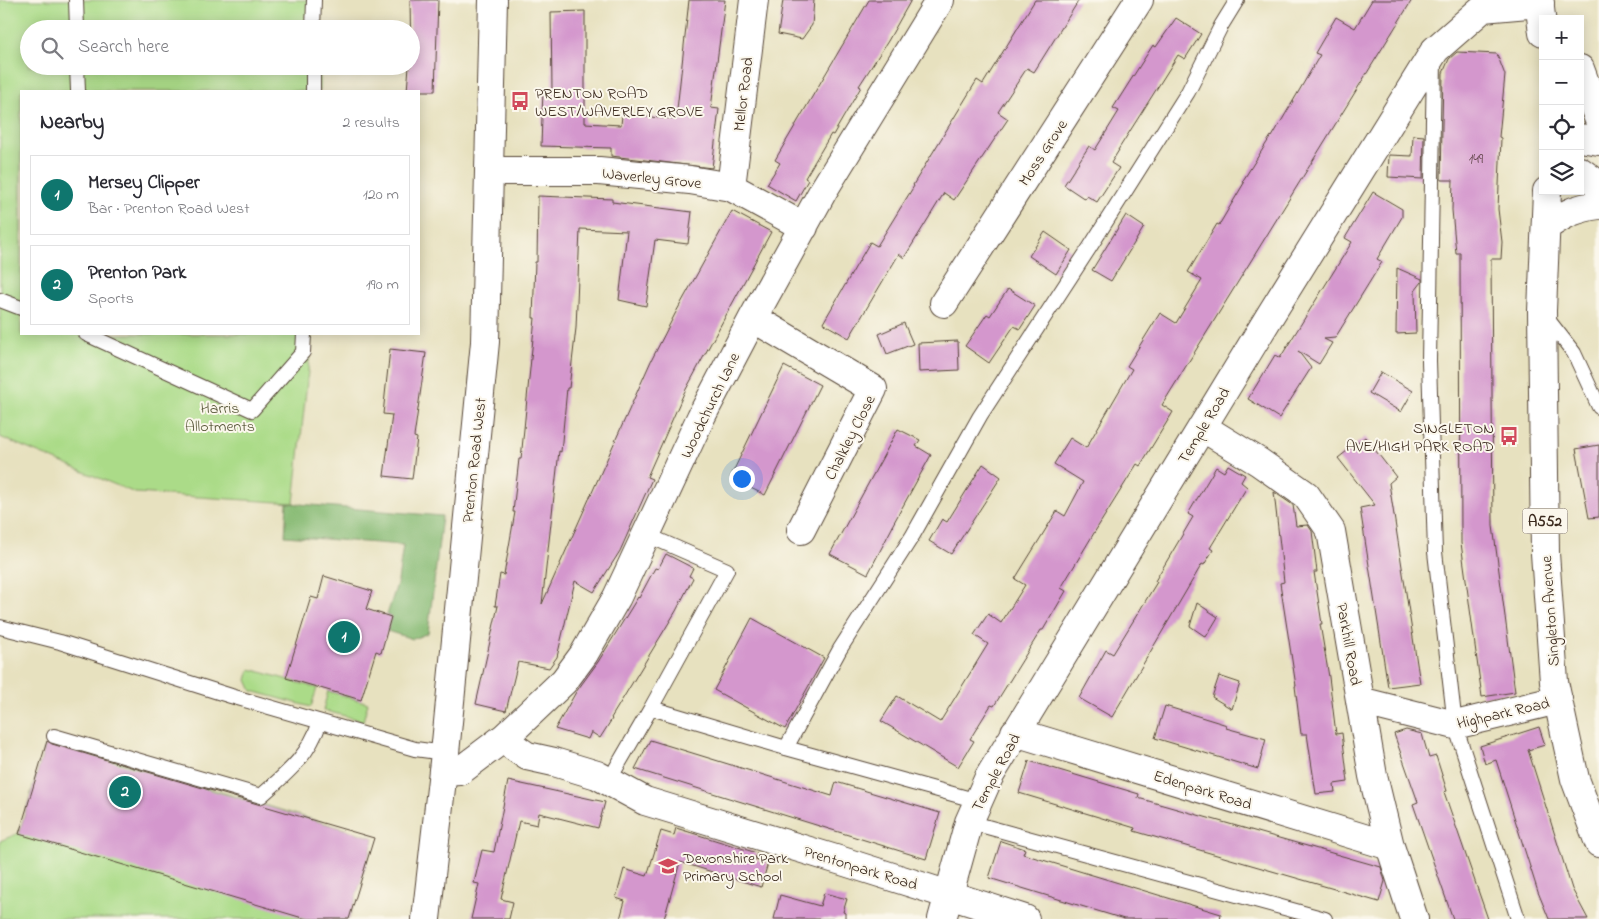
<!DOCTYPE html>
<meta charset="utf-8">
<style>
:root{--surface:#fff;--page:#f7f7f7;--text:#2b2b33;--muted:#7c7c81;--line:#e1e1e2;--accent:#0f766e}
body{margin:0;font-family:"Indie Flower",sans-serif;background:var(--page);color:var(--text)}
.controls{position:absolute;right:15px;top:15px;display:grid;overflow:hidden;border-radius:0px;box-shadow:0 2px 12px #0003}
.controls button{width:45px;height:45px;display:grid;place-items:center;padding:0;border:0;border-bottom:1px solid var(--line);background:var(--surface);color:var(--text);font:25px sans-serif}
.you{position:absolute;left:741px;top:478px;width:18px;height:18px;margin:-12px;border:4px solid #fff;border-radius:50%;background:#1a73e8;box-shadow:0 0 0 8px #1a73e833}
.badge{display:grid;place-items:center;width:32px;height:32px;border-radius:50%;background:var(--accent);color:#fff;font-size:16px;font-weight:700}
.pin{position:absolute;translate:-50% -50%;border:2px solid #fff;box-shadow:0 1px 5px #0006}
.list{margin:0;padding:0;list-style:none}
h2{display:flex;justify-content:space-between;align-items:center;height:65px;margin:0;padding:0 20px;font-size:21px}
h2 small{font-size:16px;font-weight:400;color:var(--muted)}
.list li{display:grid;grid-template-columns:32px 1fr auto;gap:15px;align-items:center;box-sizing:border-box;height:80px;margin:0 10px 10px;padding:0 10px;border:1px solid var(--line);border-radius:0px}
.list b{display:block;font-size:19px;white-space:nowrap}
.list p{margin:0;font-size:16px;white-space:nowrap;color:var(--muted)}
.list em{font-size:16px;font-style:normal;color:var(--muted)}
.icon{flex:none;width:28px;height:28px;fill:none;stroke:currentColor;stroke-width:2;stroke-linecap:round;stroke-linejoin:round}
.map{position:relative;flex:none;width:1599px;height:919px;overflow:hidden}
.search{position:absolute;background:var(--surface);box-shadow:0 2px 12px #0003;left:20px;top:20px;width:400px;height:55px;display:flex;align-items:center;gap:12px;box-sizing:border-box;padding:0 18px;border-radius:28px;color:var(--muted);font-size:19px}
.panel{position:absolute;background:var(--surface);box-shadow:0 2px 12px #0003;left:20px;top:90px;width:400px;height:245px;border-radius:0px}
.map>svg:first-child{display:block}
</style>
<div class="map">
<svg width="1599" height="919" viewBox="0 0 1599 919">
<rect width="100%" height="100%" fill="#fbf7ec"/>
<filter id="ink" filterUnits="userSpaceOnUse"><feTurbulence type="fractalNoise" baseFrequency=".02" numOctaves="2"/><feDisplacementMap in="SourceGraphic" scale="10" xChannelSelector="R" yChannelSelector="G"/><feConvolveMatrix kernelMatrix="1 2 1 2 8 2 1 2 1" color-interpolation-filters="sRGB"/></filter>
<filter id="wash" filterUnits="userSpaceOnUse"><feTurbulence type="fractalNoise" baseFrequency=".0096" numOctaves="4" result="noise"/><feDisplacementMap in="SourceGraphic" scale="20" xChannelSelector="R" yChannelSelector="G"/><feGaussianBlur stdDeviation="1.12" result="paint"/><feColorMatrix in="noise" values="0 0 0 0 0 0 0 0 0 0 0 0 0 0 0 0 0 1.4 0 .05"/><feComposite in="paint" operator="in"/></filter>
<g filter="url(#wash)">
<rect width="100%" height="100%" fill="#e7e1bf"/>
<path fill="#abdb88" stroke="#738253" d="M0 0H321V29H29V66H320V91H21V334H312L294 503 135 493 0 437Z
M250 669 317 688 311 707 252 691 247 680Z
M328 691 368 703 363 721 323 710Z
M47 740 374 838 349 919H0V841L19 833Z"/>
<path fill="#88bb74" stroke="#627249" d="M287 503 442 516 428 633 413 639 387 631 391 617 387 615 398 581 403 545 285 536Z"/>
<g id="blocks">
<path fill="#d497cd" d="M410 0H438L435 91H407L409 66H411Z
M689 0H725L711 108 719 109 712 168 611 156V148L541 146 543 89 552 90 551 12 585 11V123L621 125 622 115 676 119Z
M783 0H814L812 25 802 39 778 34Z
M869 0H911L888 41 859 86 861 87 833 135 831 134 805 178 808 180 796 201 767 184 780 163 775 160Z
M1035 0H1079L1034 72 1027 68 998 112 1008 119 954 200 944 193 904 258 899 254 849 338 823 323 870 242 877 246 914 186 913 185 977 80 983 84Z
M1372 0H1412L1162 405 1173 412 1140 466 1137 464 1094 533 1061 588 1066 591 1043 630H1041L994 706 991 705 970 739 974 741 958 767 881 721 897 696 940 722 988 644 974 635 988 614 1001 623 1025 585 1015 579 1057 511 1065 516 1083 482 1054 464 1070 438 1086 448 1132 369 1127 366 1160 313 1176 323 1202 280 1188 272 1217 224 1219 225 1244 183 1242 182 1271 136 1272 137 1320 55 1315 53 1336 17 1355 28Z
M1176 18 1201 34 1185 59 1178 55 1118 150H1119L1111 163 1119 168 1097 202 1087 196 1085 199 1064 185 1089 146 1095 150 1119 111 1113 108 1153 45 1156 47Z
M1457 52 1497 54 1505 75 1499 137 1501 138 1498 209 1502 242 1501 259H1491L1493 526 1515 692 1482 697 1461 543 1460 253H1456L1452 210 1453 180H1441L1443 73 1449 59Z
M1413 135 1424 136 1423 179 1388 177 1389 155 1412 156Z
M1373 192 1402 209V217L1377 259 1382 262 1335 338 1324 339 1332 343 1319 364 1298 351 1311 368 1279 418 1248 399 1275 355 1280 358 1352 242 1345 238Z
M538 196 612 199V202L692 212 688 244 655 240 646 306 619 300 627 231 580 229 576 328 569 388H567L561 452 559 451 542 604 651 361 675 314 732 211 771 232 684 393 647 477 652 479 620 551 594 592 575 581 557 657 549 668 518 662 506 711 476 704 498 606H495L500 574 504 575 515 512H513L519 459H521L535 318H533L535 262H537Z
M1126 215 1144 227 1111 281 1092 270Z
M1045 232 1071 250 1056 274 1029 256Z
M1397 268 1422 279V282L1415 291 1416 333 1396 334Z
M1008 289 1035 306 1020 329 1014 326 989 363 965 346 987 314 990 316Z
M904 323 913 344 887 354 879 334Z
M958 341 959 370 919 372 918 343Z
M390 349 426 353 414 437 417 438 412 479 384 476 392 415 383 414Z
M784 366 820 385 765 495 730 478Z
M1381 372 1413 391 1401 412 1369 393Z
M898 429 920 440 916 446 931 455 892 526H893L868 574 830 554Z
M1365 437 1396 477 1389 483 1420 683 1388 687 1360 508 1375 505 1338 458Z
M1599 445V517L1589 518 1576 449Z
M983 464 1001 477 951 554 929 541 942 519 947 522Z
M1228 465 1245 475 1241 482 1247 487 1210 548 1213 550 1204 565 1202 564 1112 717 1079 698 1106 650 1113 654 1157 582 1155 581 1193 517 1188 514 1216 467 1224 472Z
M1274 492 1293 505 1296 526 1308 525 1312 531 1317 572H1314L1322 624H1320L1329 677 1336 734 1342 733 1348 782 1334 784 1335 792 1316 794 1307 734H1301L1295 686H1296L1280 583 1284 582Z
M666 554 693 568 689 576 693 578 676 611 611 718 612 719 600 738 591 732 588 739 555 729 576 692 598 662 638 597 639 598 655 568 658 569Z
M324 576 372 591 366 609 391 617 381 653 376 651 361 700 286 678 311 597 318 599Z
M1197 603 1218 617 1206 637 1190 626Z
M752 618 824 658 785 729 714 690Z
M1219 676 1240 683 1232 709 1212 697Z
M1165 706 1227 725 1226 728 1266 739 1258 769 1155 738Z
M1539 727 1545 745 1528 750 1572 889 1588 919H1549L1538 892 1496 760 1485 764 1480 746Z
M1406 730 1422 734 1429 758 1436 756 1447 791 1444 792 1488 919H1453L1413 804 1418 802 1394 734Z
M650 740 832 796 836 782 940 813 926 859 635 769Z
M47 741 52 744 374 838 349 919H306L19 834Z
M1029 761 1139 794 1138 798 1381 867 1385 881 1379 902 1134 831 1135 828 1019 793Z
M508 781 605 802 598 828 539 813 537 825 519 821 501 899 513 902 509 919H471L479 884 474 883 482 850 494 852Z
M676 828 757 853 755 859 768 863 761 887 680 862 664 919H620L625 901 616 898 624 869 647 876 661 831 674 835Z
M1001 841 1025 849 1023 854 1221 914 1220 919H1124L989 878Z
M824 893 847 899 843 912 845 913V919H774L780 895 820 906Z"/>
</g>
</g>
<g filter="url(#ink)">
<use href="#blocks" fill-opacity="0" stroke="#554536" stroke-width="1"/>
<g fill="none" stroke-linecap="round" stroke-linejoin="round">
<g stroke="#554536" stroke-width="16">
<path id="lane" d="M76 0 77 29
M313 29 314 0
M1434 60 1429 361 1435 552 1455 725 1518 919
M77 66 78 91
M313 91V66
M0 300 21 308
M1545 316 1574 353 1599 407
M86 334 252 410 303 352 304 334
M647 535 727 570 651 708
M0 627 60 642 231 696 415 749 445 753
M54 736 261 796C287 773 308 757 320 722
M786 748 840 649 913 535 980 416 1090 247 1188 92 1221 26 1237 0
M608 782 651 708 786 748 978 801
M969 822 1325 919"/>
</g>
<g stroke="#554536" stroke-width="30">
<path id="street" d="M489 171H599L690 180 731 187 804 227
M731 187 754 0
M944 303 1139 0
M753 318 873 389 801 530
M1202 427 1259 462 1306 495 1331 531 1373 776 1390 846 1414 919
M1360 701 1455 725 1558 700
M1015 732 1390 846
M505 737 514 747 527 756 554 762 597 775 645 801 842 861 1025 919
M443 772 460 771 505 737 564 681 584 654 617 597 701 417 753 318 823 191 940 0
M942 919 969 822 989 777 1271 314 1435 50 1483 8 1540 3"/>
</g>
<g stroke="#554536" stroke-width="30">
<path id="secondary" d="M1580 69 1599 120
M1580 138 1599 141
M1580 171 1599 185
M426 919 445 753 485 342 493 0"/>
</g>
<g stroke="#554536" stroke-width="30">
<path id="highway" d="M1539 0 1543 33
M1547 191 1542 311 1545 553 1554 682 1575 779 1599 843
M1546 227C1564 214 1576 208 1599 205"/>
</g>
<use href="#lane" stroke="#fff" stroke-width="14"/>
<use href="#street" stroke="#fff" stroke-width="28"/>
<use href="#secondary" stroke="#fff" stroke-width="28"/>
<use href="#highway" stroke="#fff" stroke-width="28"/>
</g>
</g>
<defs>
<g id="bus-bare" transform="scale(1.5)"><path d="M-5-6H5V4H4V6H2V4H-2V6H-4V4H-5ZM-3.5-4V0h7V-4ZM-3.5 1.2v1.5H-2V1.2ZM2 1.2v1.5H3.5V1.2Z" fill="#d1495b" stroke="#fbf7ec" stroke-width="2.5" paint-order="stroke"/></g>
<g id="school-bare" transform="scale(1.5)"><path d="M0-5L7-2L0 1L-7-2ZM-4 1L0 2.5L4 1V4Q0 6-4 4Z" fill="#d1495b" stroke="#fbf7ec" stroke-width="2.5" paint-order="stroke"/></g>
</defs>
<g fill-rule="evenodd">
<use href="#bus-bare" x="520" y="101"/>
<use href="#bus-bare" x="1509" y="436"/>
<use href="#school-bare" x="668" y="866"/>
</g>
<g text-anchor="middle" stroke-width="4" stroke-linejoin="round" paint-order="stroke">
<g font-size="14" fill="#61454a">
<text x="1476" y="163">149</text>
</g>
<rect fill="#fbf7ec" stroke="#75685c" stroke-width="1" x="1522.5" y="508.5" width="45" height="25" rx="4"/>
<g font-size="15" font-weight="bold" fill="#3b2a1e">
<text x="1545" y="526">A552</text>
</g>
<g font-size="16" fill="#3b2a1e" stroke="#fbf7ec" text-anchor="start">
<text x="535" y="98">PRENTON ROAD<tspan x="535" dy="18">WEST/WAVERLEY GROVE</tspan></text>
<text x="1494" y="433" text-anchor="end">SINGLETON<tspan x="1494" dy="18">AVE/HIGH PARK ROAD</tspan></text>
<text x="683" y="863">Devonshire Park<tspan x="683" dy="18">Primary School</tspan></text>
</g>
<g font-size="16" fill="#3b2a1e" stroke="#fbf7ec">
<text transform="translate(742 94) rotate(-83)" y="6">Mellor Road</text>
<text transform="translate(1042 152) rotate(-57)" y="6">Moss Grove</text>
<text transform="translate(652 177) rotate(6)" y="6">Waverley Grove</text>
<text transform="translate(709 405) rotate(-64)" y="6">Woodchurch Lane</text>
<text transform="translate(1203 425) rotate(-59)" y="6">Temple Road</text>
<text transform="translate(849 437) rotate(-63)" y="6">Chalkley Close</text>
<text transform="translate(473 460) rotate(-84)" y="6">Prenton Road West</text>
<text transform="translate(1549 611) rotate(-94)" y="6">Singleton Avenue</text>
<text transform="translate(1350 644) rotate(80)" y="6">Parkhill Road</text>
<text transform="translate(1503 712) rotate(-13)" y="6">Highpark Road</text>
<text transform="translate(995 772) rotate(-62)" y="6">Temple Road</text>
<text transform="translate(1203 789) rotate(17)" y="6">Edenpark Road</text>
<text transform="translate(861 867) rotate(17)" y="6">Prentonpark Road</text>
</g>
<g font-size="16" fill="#575638" stroke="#fbf7ec">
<text x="220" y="413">Harris<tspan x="220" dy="18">Allotments</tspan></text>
</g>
</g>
</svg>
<div class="controls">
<button>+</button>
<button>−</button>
<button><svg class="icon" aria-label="locate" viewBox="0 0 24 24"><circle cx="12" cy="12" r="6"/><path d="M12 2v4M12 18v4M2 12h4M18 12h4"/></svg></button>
<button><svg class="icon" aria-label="layers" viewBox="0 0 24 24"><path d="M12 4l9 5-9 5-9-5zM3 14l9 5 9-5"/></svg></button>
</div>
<div class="you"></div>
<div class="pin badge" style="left:344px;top:637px">1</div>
<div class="pin badge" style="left:125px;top:792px">2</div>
<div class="search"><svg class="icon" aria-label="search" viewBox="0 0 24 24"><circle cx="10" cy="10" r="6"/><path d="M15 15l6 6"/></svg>Search here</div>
<section class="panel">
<h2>Nearby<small>2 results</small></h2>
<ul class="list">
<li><span class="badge">1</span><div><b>Mersey Clipper</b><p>Bar · Prenton Road West</p></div><em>120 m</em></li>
<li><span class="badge">2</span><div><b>Prenton Park</b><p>Sports</p></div><em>190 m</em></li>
</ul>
</section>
</div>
